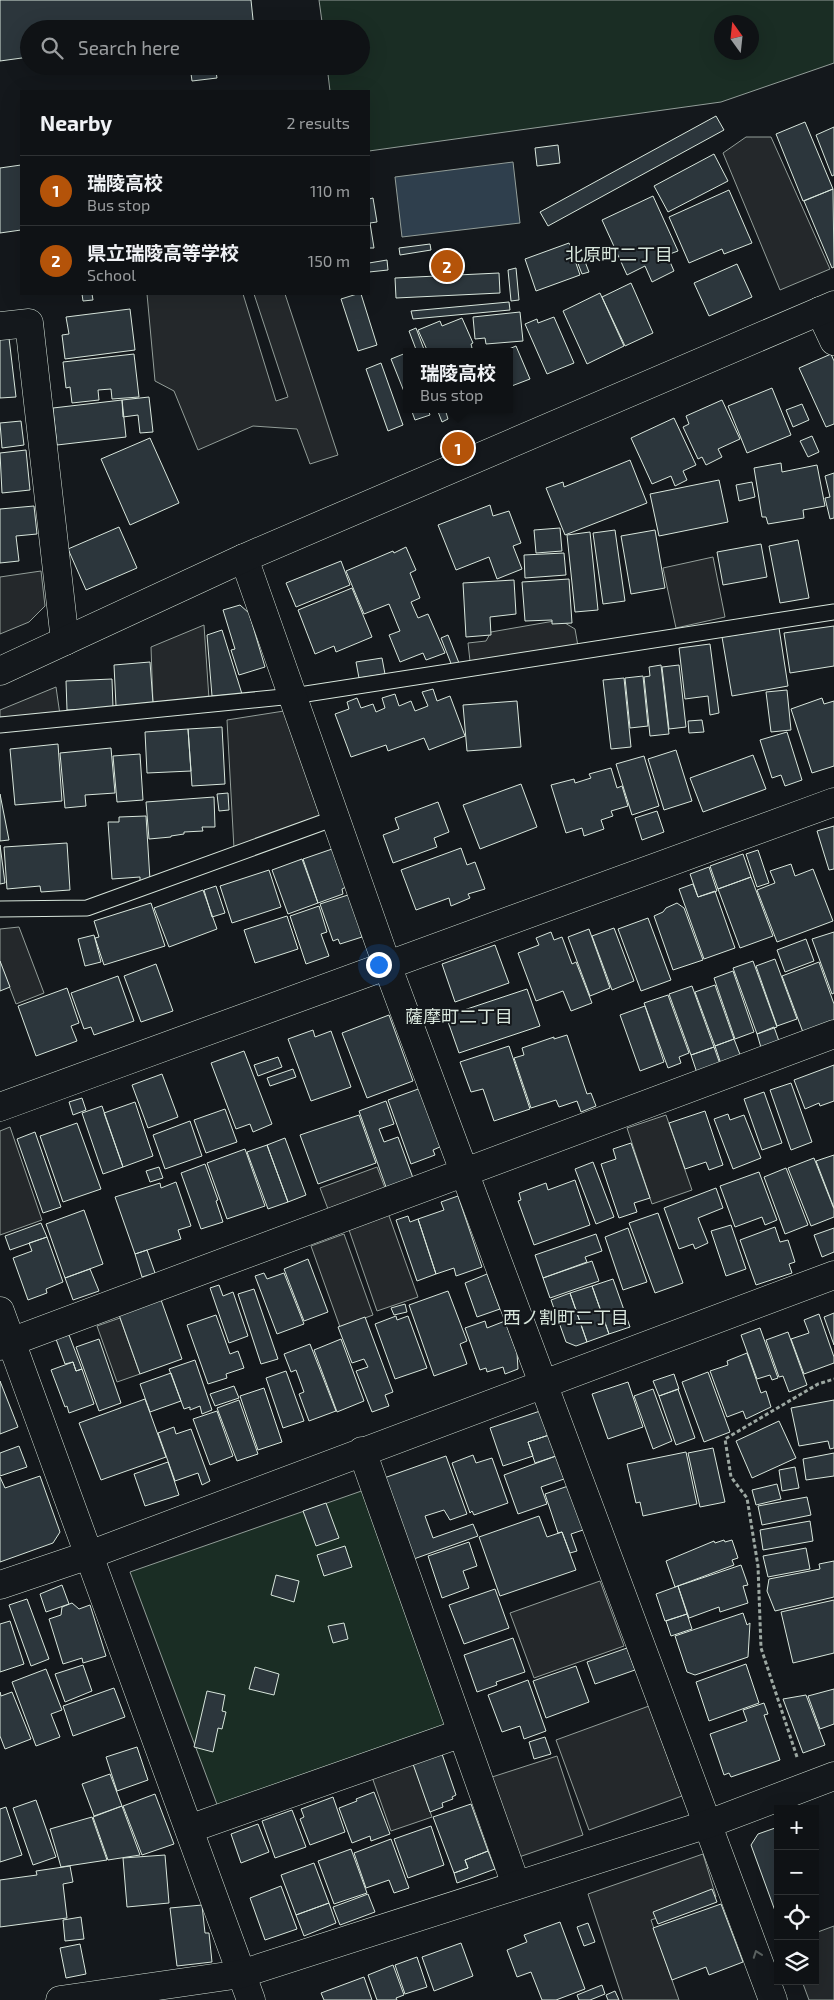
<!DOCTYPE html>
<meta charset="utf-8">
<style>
:root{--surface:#0f1215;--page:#181b1e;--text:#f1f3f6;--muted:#9b9ea0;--line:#2f3234;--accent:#b45309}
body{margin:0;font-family:"Exo 2","Noto Sans JP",sans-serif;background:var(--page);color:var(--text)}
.controls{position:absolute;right:15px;bottom:15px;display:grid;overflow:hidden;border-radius:0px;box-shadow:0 5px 20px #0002}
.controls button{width:45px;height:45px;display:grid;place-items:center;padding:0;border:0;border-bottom:1px solid var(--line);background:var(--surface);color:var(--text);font:25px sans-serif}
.compass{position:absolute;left:714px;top:15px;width:45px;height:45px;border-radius:50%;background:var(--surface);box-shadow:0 5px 20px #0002;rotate:345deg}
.you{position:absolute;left:378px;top:964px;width:18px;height:18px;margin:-12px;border:4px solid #fff;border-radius:50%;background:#1a73e8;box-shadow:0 0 0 8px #1a73e833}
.badge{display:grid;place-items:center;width:32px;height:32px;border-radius:50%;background:var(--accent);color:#fff;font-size:16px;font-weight:700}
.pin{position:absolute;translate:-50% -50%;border:2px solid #fff;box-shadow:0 1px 5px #0006}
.popup{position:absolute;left:403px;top:348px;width:110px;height:65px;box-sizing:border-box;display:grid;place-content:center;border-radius:0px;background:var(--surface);filter:drop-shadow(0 1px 4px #0005);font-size:16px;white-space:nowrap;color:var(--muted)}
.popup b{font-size:19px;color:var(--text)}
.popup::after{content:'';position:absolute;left:50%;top:100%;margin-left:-10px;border:10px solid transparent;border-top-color:var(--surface)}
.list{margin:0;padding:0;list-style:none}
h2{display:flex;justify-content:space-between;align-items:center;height:65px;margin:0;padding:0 20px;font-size:21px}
h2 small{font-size:16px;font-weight:400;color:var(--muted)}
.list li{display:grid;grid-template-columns:32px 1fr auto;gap:15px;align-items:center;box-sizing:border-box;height:70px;padding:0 20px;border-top:1px solid var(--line)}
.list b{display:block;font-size:19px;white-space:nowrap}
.list p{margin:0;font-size:16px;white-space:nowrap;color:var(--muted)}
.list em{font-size:16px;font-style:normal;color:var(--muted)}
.icon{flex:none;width:28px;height:28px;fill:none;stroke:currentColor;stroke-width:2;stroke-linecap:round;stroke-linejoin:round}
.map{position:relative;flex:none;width:834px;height:2000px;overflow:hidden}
.search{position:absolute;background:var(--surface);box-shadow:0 5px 20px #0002;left:20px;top:20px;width:350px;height:55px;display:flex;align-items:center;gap:12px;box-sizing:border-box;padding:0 18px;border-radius:28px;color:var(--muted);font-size:19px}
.panel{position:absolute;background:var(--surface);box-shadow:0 5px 20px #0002;left:20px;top:90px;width:350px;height:205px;border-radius:0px}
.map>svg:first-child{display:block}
</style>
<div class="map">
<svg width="834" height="2000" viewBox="0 0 834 2000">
<rect width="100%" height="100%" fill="#14181c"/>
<path fill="#1a2d24" stroke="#939e99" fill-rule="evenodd" d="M319 0H834V63L721 102 369 151V91H330L327 66H361V29H323ZM722 22H752V52H722Z
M370 1488 451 1737 224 1823 130 1572Z"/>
<path fill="#24282b" stroke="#939e99" d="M746 137H771L830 269 780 290 723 153Z
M147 294H243L276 401 288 397 254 294H285L338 455 310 464 297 429 253 426 198 450 174 391 155 381Z
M713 557 725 617 676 628 663 568Z
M41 571 45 606 29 622 0 634V577Z
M560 620 575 629 578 646 470 661 468 643 486 641 491 632Z
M204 625 209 699 153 704 151 647Z
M56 687 60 715 0 717V710Z
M284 711 321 819 234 849 227 720Z
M19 927 44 993 16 1004 0 962V929Z
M666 1115 692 1190 652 1204 627 1128Z
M10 1127 42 1220 0 1235V1131Z
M377 1167 385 1188 328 1209 320 1188Z
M388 1213 418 1297 377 1311 348 1227Z
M344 1234 373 1315 340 1327 311 1246Z
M120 1318 140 1374 117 1382 97 1326Z
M600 1581 624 1646 534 1678 510 1613Z
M649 1706 682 1796 589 1830 556 1740Z
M557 1756 583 1835 516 1858 489 1778Z
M413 1763 432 1817 391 1831 372 1777Z
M703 1854 716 1897 651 1920 679 2000H623L588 1894Z
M834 1926V2000H809L802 1981H815V1933Z"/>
<path fill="#2f3f4d" stroke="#939e99" d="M513 162 520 223 402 237 395 177Z"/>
<path fill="#2c363c" stroke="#d8e6dc" d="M0 0H251L254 29H29V57L0 61Z
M190 66H215L217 78 192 81Z
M716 116 724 130 548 226 540 212Z
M805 122 833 189 803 201 776 134Z
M834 127V175L832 176 816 135Z
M558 145 560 163 537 166 535 148Z
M714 154 728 181 668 212 654 186Z
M21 165V230L0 233V168Z
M833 189 834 267 832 268 804 201Z
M729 190 752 243 724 254 722 249 689 263 669 217Z
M653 196 678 251 667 255 674 271 652 282 645 266 627 275 602 220Z
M373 198 377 222 370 223 374 248H369V199Z
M569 243 580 275 536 291 525 259Z
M430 244 431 250 400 255 399 248Z
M584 259 589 272 582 274 577 261Z
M387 260 388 270 369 272V263Z
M737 264 752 297 709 316 694 283Z
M516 268 519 300 511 301 508 270Z
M499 273 500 293 396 298 395 278Z
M631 283 653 333 625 346 602 297Z
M600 293 624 346 587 364 563 311Z
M82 294H92L93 300 83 301Z
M357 294H361L377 345 358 351 341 299Z
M509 302 510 310 413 319 411 311Z
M130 309 135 350 65 359 62 335 69 334 66 317Z
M520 312 523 341 486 344 485 338 475 339 473 317Z
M554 317 574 363 547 374 525 324 537 319 538 323Z
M462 318 473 343 471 344 472 348 463 352H428L418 330 440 321 442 326Z
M416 328 425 352H417L409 331Z
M9 338 16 397 0 398V339Z
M516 346 530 379 509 387V352H502Z
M406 353 407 354V399L391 359Z
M134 354 139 397 112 399 111 389 98 390 99 400 72 403 70 387 66 388 63 362Z
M831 354 834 361V424L826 427 799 368Z
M381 363 403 425 388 431 366 369Z
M772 388 791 435 747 453 728 406Z
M149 397 153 432 140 433 138 415 123 417 122 400Z
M122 400 126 437 57 445 53 408Z
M722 400 740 439 718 449 722 457 706 465 702 457 698 459 683 427 689 424 686 416Z
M802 404 809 420 793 427 786 410Z
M411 409H428L430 415 415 420Z
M437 409H445L448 419 442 422Z
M674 418 696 465 683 471 687 480 675 486 671 476 652 484 631 438Z
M21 421 24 445 2 448 0 423Z
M812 436 819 452 808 457 800 441Z
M150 438 179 503 130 525 101 459Z
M26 450 30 490 2 493 0 453Z
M630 460 647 503 565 535 546 488 563 482 564 487Z
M781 463 782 472 817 465 825 506 803 510 804 518 768 524 766 517H762L754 468Z
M834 473V518L830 519 825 498 830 497 825 476Z
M719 480 728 522 659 536 650 494Z
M752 482 755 497 739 501 736 485Z
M490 505 493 516 509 511 521 543 513 546 522 569 497 579 489 557 456 570 438 525Z
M34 506 37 534 16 536 19 561 0 563V509Z
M119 527 137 568 86 590 68 549Z
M560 528 562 551 536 553 534 530Z
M615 530 625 601 603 604 593 533Z
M655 530 665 588 631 594 621 536Z
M590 532 598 610 575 612 567 535Z
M798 540 809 598 780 603 769 546Z
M761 544 767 577 723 585 717 552Z
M406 547 416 570 410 573 420 598 411 602 418 618 428 614 445 653 426 660 423 653 400 662 389 635 400 631 389 604 364 614 346 571 393 551 394 553Z
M564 553 566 575 525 578 524 555Z
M341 561 350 585 296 607 286 583Z
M569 579 572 623 552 624V620L525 621 522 582Z
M514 580 516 614 490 617 491 635 466 637 463 583Z
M352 588 372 637 336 652 334 646 315 654 298 610Z
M240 605 249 613 265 667 239 675 231 650 235 649 223 610Z
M834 626V666L790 673 784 633Z
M779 628 788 686 732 696 722 637Z
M222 630 242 694 212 696 207 635Z
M448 635 459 663 452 666 441 638Z
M710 644 719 713 710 715 708 696 685 699 679 648Z
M382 658 385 674 359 678 356 662Z
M150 662 153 703 116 706 114 665Z
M661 665 669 734 650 736 644 677 650 676 649 667Z
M679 665 686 727 669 729 662 667Z
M643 676 648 726 630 728 625 678Z
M624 678 631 747 611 749 603 680Z
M112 679 113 708 67 710 66 681Z
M433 689 437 701 450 696 465 736 429 750 424 738 388 751 386 745 351 757 335 714 349 709 347 702 357 698 361 708 373 704 376 712 385 708 382 698 395 694 399 706 411 701 415 711 428 706 422 692Z
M787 690 791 730 771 732 766 692Z
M822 698 824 704 834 701V766L812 773 791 709Z
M517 701 521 747 467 751 463 705Z
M702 720 704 732 689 733 688 721Z
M222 727 225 784 192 786 188 729Z
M188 729 191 771 147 773 145 732Z
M787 732 802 780 785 786 781 775 772 778 760 740Z
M58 744 62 801 15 805 10 749Z
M111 748 115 793 85 795 86 806 65 808 60 753Z
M676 750 692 801 664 810 648 759Z
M140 754 143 800 117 802 113 756Z
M753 755 766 789 703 812 690 778Z
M644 756 659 806 632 815 616 764Z
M611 768 617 788 622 786 628 806 611 811 613 816 601 820 604 829 584 836 582 828 566 833 551 785 574 779 575 783 591 778 589 774Z
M521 784 537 827 480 849 463 805Z
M228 793 229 810 219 811 217 794Z
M0 794 9 840 0 841Z
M214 797 215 827H202L203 831 184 832V834L171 836V837L149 839 146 802Z
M438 802 449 832 434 838 437 847 393 863 383 835 399 829 395 818Z
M657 811 664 832 642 840 635 818Z
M146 816 150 880 140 882V877L112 879 108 822H119V817Z
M834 826V869L829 870 817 831Z
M67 843 70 890 41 892 40 886 7 889 4 847Z
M0 845 5 883 0 884Z
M335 848 348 886 342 889 343 894 318 903 303 859Z
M461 848 467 865 475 862 485 889 468 894 470 898 451 906 449 898 416 910 401 870Z
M758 850 769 883 757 887 746 854Z
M743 854 751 877 718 889 710 866Z
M302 859 318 903 288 914 272 870Z
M791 864 795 876 813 869 833 921 777 942 757 890 775 883 770 871Z
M709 867 717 891 698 897 690 874Z
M269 870 281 907 232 923 220 886Z
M751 877 773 936 740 948 718 889Z
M693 884 698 897 715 891 735 948 704 959 679 889Z
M216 886 225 913 212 917 204 890Z
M203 890 217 929 169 947 154 908Z
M351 894 364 930 360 931 362 937 340 944 338 939 333 941 320 904Z
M151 903 165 946 104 965 95 938 99 937 94 921Z
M677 903 684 908 703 960 673 970 654 916 663 912 666 908Z
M319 906 327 932 321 934 329 956 306 964 290 916Z
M287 916 298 949 255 963 244 930Z
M648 918 671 980 641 991 618 929Z
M614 928 634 981 612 990 592 936Z
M589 929 610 988 590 996 568 937Z
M551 932 554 940 562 937 572 964 576 962 592 1003 571 1011 563 991 536 1001 518 953 539 945 536 938Z
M834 932V993L832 994 812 939Z
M94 935 101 962 85 966 78 939Z
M806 939 814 961 785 972 777 950Z
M495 945 509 983 455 1002 442 964Z
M775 959 797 1019 777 1026 756 966Z
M0 961 10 987 0 991Z
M753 961 777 1027 757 1034 733 968Z
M819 962 834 1004V1024L804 1035 782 976Z
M156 964 173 1011 141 1022 124 976Z
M733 971 754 1032 735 1039 714 978Z
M118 976 134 1021 94 1035 91 1027 84 1029 71 993Z
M715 985 734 1039 715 1046 695 992Z
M692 986 714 1047 691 1055 669 994Z
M67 988 79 1023 71 1026 77 1041 36 1056 18 1006Z
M527 989 540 1026 459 1053 446 1016Z
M668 995 689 1053 679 1057 681 1063 668 1068 644 1003Z
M645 1006 664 1062 640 1071 620 1015Z
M389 1015 413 1081 367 1098 342 1033Z
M774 1027 780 1044 762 1051 757 1034Z
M313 1030 315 1037 331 1031 351 1087 311 1101 288 1039Z
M567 1035 587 1094 591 1093 596 1106 581 1112 577 1101 559 1107 556 1100 531 1108 514 1058 524 1055 522 1048 554 1037V1039Z
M734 1039 741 1057 721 1064 715 1046Z
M509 1046 530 1109 494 1121 483 1089 471 1092 460 1062Z
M714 1047 720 1064 697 1073 691 1055Z
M244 1051 272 1124 253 1132 250 1124 236 1129 211 1063Z
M278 1057 282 1067 258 1076 254 1065Z
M834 1065V1101L820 1106 819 1103 805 1109 794 1080Z
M293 1069 296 1077 270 1086 267 1078Z
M162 1074 178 1117 148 1128 132 1085Z
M791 1083 812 1142 791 1150 770 1090Z
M421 1088 442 1146 433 1150 435 1155 411 1164 388 1100Z
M764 1092 782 1143 762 1150 744 1099Z
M82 1098 86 1110 73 1115 69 1102Z
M386 1101 394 1124 379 1129 384 1142 398 1137 413 1178 386 1187 359 1111Z
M135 1102 153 1156 123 1167 104 1113Z
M102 1106 123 1167 103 1174 82 1113Z
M225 1109 237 1142 206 1153 194 1120Z
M705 1111 723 1165 709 1170 706 1162 685 1169 669 1123Z
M728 1114 730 1120 744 1115 761 1158 733 1169 714 1119Z
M359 1115 376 1163 318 1184 300 1135Z
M190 1121 202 1156 165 1169 153 1135Z
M77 1123 101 1189 63 1202 40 1136Z
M35 1132 61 1207 43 1213 17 1139Z
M285 1138 306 1195 288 1202 267 1145Z
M631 1143 650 1198 634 1203 637 1212 619 1218 601 1164 616 1159 613 1149Z
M267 1145 288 1202 268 1209 247 1152Z
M245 1149 265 1206 227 1219 207 1163Z
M834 1155V1208L816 1161Z
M814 1158 834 1209V1217L811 1226 788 1168Z
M593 1162 614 1217 596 1224 575 1169Z
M205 1164 218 1200 216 1201 223 1222 201 1229 181 1173Z
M159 1167 163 1178 150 1182 146 1171Z
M786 1168 808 1225 785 1234 764 1177Z
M759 1172 777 1220 765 1225 762 1217 735 1227 720 1186Z
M575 1180 590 1225 534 1245 518 1201 521 1200 519 1193 546 1183 548 1190Z
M176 1182 191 1226 178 1230 181 1239 135 1254 115 1197 160 1183 161 1188Z
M716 1188 723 1208 698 1218 708 1243 695 1249 693 1244 679 1249 664 1208Z
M458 1196 482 1267 456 1276 454 1268 436 1274 418 1219 444 1210 441 1202Z
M84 1210 103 1264 65 1278 46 1224Z
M658 1213 683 1283 655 1293 629 1223Z
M408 1216 410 1222 418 1219 436 1274 417 1281 396 1220Z
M41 1223 47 1237 10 1250 5 1236Z
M731 1225 746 1269 726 1276 711 1231Z
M775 1227 780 1242 788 1240 795 1262 789 1264 792 1273 756 1285 740 1240Z
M628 1228 647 1282 623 1290 605 1237Z
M834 1228V1252L822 1257 814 1235Z
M596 1234 602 1251 585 1257 587 1262 543 1278 535 1255Z
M47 1237 63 1282 46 1289 47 1293 28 1300 13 1258 32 1251 29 1243Z
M147 1250 155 1273 142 1277 135 1254Z
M308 1259 328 1312 304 1321 284 1269Z
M592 1261 599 1281 550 1298 543 1278Z
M90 1269 99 1291 73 1300 65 1278Z
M264 1273 267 1279 284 1273 304 1324 277 1334 255 1276Z
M487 1274 500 1309 477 1317 465 1283Z
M613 1279 630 1327 609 1334 592 1286Z
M219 1285 223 1296 233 1292 248 1336 229 1343 210 1288Z
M592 1286 609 1334 587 1342 570 1293Z
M254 1289 278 1359 261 1364 238 1294Z
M448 1291 467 1341 460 1344 467 1364 434 1376 409 1305Z
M570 1293 587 1342 576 1346 566 1342 551 1300Z
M160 1297 182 1359 140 1374 118 1312Z
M405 1304 407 1312 394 1315 391 1308Z
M834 1313V1345L824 1317Z
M819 1314 834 1357V1363L804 1374 791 1339 809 1333 804 1320Z
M216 1315 230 1354 238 1351 244 1368 226 1374 227 1378 208 1384 187 1325Z
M396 1316 397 1320 408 1316 427 1368 395 1379 375 1324Z
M365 1317 393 1392 385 1395 389 1406 372 1412 356 1371 368 1367 364 1359 352 1363 338 1327Z
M485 1321 487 1328 505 1321 517 1353 518 1369 505 1374 503 1367 487 1372 486 1368 480 1370 465 1328Z
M760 1328 778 1378 772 1380 770 1375 757 1379 741 1335Z
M788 1332 807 1385 789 1392 783 1376 779 1377 766 1340Z
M69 1335 82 1369 76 1371 73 1362 65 1364 56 1339Z
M99 1339 121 1403 99 1411 76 1347Z
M341 1339 364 1401 337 1412 314 1350Z
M310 1344 336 1411 309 1421 299 1394 304 1392 296 1370 291 1372 284 1354Z
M747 1353 761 1393 766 1391 771 1407 746 1419 743 1411 727 1417 710 1371 728 1365 727 1361Z
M195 1360 212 1410 202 1414 200 1406 190 1410V1407L184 1409 169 1369Z
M73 1362 76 1371 82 1369 94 1404 69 1413 67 1406 65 1407 51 1370Z
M286 1371 304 1421 283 1428 266 1378Z
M708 1372 730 1432 704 1442 682 1382Z
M171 1373 181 1401 150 1412 140 1384Z
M674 1374 679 1389 659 1396 653 1381Z
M0 1381 18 1427 0 1434Z
M628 1382 643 1427 608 1439 592 1394Z
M234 1386 239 1398 215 1406 210 1394Z
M264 1388 282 1442 258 1450 240 1396Z
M653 1389 672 1441 653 1449 634 1396Z
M678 1389 695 1438 676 1445 659 1396Z
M145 1399 166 1457 101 1480 79 1423Z
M239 1400 258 1454 237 1461 217 1408Z
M834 1400V1448L830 1449 828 1441 799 1446 791 1408Z
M543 1410 552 1434 528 1442 533 1456 503 1466 490 1428Z
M217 1411 233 1456 210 1465 193 1419Z
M779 1421 796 1458 752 1478 736 1441Z
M174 1427 176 1434 191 1429 210 1481 202 1485 198 1473 175 1481 158 1433Z
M552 1434 559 1455 535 1463 528 1442Z
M19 1446 27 1467 0 1476V1453Z
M713 1448 725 1502 700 1507 688 1453Z
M686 1452 697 1504 643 1516 640 1502 636 1503 627 1464Z
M834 1453V1476L806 1480 803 1459Z
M473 1455 476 1463 492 1458 508 1503 474 1515 472 1511 470 1513 452 1463Z
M446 1456 467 1514 450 1520 444 1510 425 1516 433 1538 473 1524 478 1536 411 1560 384 1478Z
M556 1456 564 1479 541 1487 547 1504 518 1514 504 1475Z
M168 1462 179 1495 145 1506 134 1474Z
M795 1467 799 1488 782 1491 779 1470Z
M40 1476 60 1532 53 1543 0 1562V1477L5 1488Z
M777 1484 781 1499 756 1505 752 1490Z
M571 1485 586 1529 571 1534 577 1551 570 1553 562 1532 558 1533 545 1494Z
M807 1497 811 1515 762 1525 758 1506Z
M326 1503 339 1538 316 1546 303 1511Z
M539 1516 547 1537 562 1532 576 1570 500 1596 479 1537Z
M810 1521 813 1541 763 1550 760 1530Z
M724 1540 725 1542 732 1540 738 1558 732 1560 734 1565 675 1587 666 1561 714 1541 715 1543Z
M469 1542 477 1566 463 1571 469 1588 442 1598 428 1556Z
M345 1546 352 1567 324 1576 317 1555Z
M806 1548 810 1569 768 1577 763 1556Z
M834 1561V1597L775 1611 767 1591 769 1579 820 1569 819 1564Z
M741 1565 748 1585 743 1586 748 1603 720 1612 719 1607 689 1618 678 1586Z
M276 1575 299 1581 294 1602 271 1595Z
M62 1585 69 1604 46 1612 40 1594Z
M678 1586 687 1614 665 1621 656 1594Z
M495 1589 509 1628 464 1644 449 1605Z
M27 1599 49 1659 31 1666 9 1605Z
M834 1600V1653L793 1663 781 1612Z
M72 1603 79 1609 90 1605 106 1656 83 1663 82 1658 63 1664 49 1619 61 1615 62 1607Z
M743 1613 747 1625 750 1623 748 1657 695 1675 687 1672 675 1636Z
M687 1614 692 1629 671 1636 666 1621Z
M10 1621 24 1664 0 1672V1624Z
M344 1623 348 1639 333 1643 328 1626Z
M513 1638 525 1672 496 1682 497 1685 477 1692 464 1655Z
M627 1648 635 1670 595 1684 587 1662Z
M746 1664 759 1703 709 1721 696 1682Z
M83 1665 92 1691 65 1702 55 1674Z
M576 1666 589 1702 546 1718 533 1681Z
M255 1667 279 1674 274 1695 249 1689Z
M46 1669 62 1710 51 1714 60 1737 36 1746 12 1682Z
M528 1680 546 1731 524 1739 520 1726 502 1732 488 1695Z
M114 1688 125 1717 73 1736 63 1706Z
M834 1689V1724L820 1729 808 1696Z
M207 1691 225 1695 222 1711 226 1712 222 1729 218 1728 213 1752 194 1747Z
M0 1692 1 1696 12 1692 31 1739 5 1749 0 1736Z
M806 1695 825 1745 803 1753 783 1699Z
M764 1703 768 1714 764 1715 780 1760 731 1777 729 1773 724 1775 710 1734 747 1721 743 1710Z
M545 1737 551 1754 534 1759 529 1742Z
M137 1747 148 1780 117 1791 106 1757Z
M442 1754 456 1795 452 1797 453 1799 442 1803 443 1807 430 1812 413 1764Z
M110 1774 122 1806 94 1816 82 1784Z
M374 1792 390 1834 371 1841 370 1836 352 1843 339 1808 357 1801 356 1799Z
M155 1794 174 1844 142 1855 123 1806Z
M333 1797 345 1832 310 1845 300 1819 304 1817 301 1809Z
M36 1800 56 1857 33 1865 13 1808Z
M471 1804 488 1851 465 1860 468 1868 454 1873 433 1817Z
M122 1806 140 1855 108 1860 93 1817Z
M6 1807 22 1855 0 1862V1809Z
M292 1810 306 1847 275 1858 262 1821Z
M92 1817 107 1860 61 1867 50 1829Z
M258 1824 269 1852 241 1863 231 1834Z
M431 1826 444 1865 408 1878 394 1839Z
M778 1827V1919L751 1845 758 1834Z
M391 1839 409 1888 394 1893 389 1880 366 1888 354 1853Z
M351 1849 367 1893 334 1904 318 1861Z
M488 1851 495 1869 457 1883 454 1873 468 1868 465 1860Z
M165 1855 169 1903 127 1907 123 1858Z
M314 1863 329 1903 296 1915 281 1875Z
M70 1866 73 1882 63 1884 67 1918 0 1927V1880L37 1875 36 1871Z
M281 1886 297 1929 265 1940 250 1898Z
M712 1889 717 1902 658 1924 653 1912Z
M368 1894 375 1912 340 1925 333 1907Z
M329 1903 336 1923 304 1936 296 1915Z
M721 1904 743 1962 709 1975 706 1967 672 1980 653 1928Z
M202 1905 205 1933H209L212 1962 177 1966 170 1908Z
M81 1917 84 1939 65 1941 63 1920Z
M560 1922 585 1989 556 2000H542L531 1972 517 1977 507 1950 527 1942 524 1935Z
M588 1923 595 1942 584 1946 577 1927Z
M461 1943 473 1976 434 1991 422 1957Z
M80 1944 86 1974 66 1978 60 1948Z
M417 1957 427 1987 405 1994 395 1965Z
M393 1965 404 1995 396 1998 397 2000H377L368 1975Z
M364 1977 372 2000H324L321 1993Z
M602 1985 605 1994 590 2000H579L577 1995Z
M615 1991 619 2000H608L606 1995Z"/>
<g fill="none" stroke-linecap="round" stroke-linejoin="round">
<g stroke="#d8e6dc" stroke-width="17">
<path id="service" d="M0 725 293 696 834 612
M0 909 87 908 335 818"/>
</g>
<g stroke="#d8e6dc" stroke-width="29">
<path id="minor" d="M820 311 834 341
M0 326 29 323 65 641
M244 558 387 965 773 2000
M0 1107 834 802
M0 1311 251 2000
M0 1346 834 1034
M362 1451 516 1885
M0 1585 89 1555 834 1275
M189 1829 462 1733"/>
</g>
<g stroke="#d8e6dc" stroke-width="29">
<path id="tertiary" d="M0 671 244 558 834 305
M60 2000 241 1974 708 1824 834 1776"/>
</g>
<path stroke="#9da8a2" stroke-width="3" stroke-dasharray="4 2.5" stroke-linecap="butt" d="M797 1757 761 1648 758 1566 747 1498 731 1477 725 1439 818 1384 834 1379"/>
<use href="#service" stroke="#14181c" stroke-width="15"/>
<use href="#minor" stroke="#14181c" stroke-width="28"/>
<use href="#tertiary" stroke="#14181c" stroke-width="28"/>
</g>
<defs><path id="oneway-chevron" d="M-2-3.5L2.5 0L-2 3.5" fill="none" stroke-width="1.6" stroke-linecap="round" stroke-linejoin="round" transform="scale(1.25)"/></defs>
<use stroke="#59605f" href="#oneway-chevron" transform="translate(757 1954) rotate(-110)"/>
<g text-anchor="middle" stroke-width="4" stroke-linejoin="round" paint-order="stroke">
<g font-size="18" fill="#d8e6dc" stroke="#14181c">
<text x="619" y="261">北原町二丁目</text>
<text x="459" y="1023">薩摩町二丁目</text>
<text x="566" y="1324">西ノ割町二丁目</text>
</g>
</g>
</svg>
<div class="controls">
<button>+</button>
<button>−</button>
<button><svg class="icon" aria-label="locate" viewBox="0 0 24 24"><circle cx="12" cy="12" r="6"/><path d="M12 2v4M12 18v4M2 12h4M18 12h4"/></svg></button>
<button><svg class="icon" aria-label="layers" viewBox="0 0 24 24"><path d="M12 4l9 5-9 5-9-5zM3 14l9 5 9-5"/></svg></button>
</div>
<svg class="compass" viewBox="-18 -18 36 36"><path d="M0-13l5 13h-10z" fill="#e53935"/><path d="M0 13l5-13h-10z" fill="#9b9ea0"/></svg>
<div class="you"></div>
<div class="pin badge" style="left:458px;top:448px">1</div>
<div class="popup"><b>瑞陵高校</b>Bus stop</div>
<div class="pin badge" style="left:447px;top:266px">2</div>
<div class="search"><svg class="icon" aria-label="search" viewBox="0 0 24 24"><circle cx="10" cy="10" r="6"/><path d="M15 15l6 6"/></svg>Search here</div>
<section class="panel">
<h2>Nearby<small>2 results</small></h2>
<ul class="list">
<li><span class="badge">1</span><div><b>瑞陵高校</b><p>Bus stop</p></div><em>110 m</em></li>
<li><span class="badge">2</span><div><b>県立瑞陵高等学校</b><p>School</p></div><em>150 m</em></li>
</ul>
</section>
</div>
